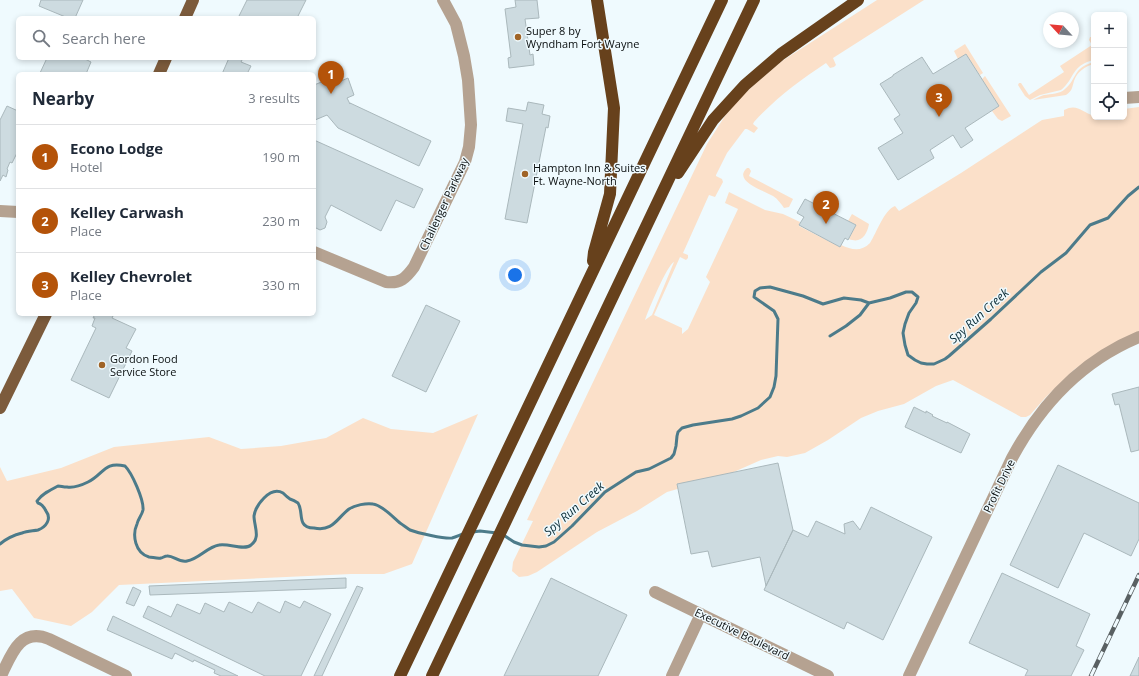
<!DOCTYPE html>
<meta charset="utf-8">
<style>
:root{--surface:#fff;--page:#f6f6f7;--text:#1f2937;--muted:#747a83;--line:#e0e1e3;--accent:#b45309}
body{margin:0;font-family:"Open Sans",sans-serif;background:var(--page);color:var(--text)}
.controls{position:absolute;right:12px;top:12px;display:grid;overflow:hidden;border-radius:6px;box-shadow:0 2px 6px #0003}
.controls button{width:36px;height:36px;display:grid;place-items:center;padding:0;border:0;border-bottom:1px solid var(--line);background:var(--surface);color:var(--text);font:20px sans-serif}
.compass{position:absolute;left:1043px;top:12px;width:36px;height:36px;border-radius:50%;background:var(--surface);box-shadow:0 2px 6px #0003;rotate:296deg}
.you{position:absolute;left:515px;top:275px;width:14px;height:14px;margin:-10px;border:3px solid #fff;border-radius:50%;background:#1a73e8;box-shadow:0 0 0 6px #1a73e833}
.badge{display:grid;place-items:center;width:26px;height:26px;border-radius:50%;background:var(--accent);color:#fff;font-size:13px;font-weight:700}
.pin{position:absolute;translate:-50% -33px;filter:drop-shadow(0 1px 2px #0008)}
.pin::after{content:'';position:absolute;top:21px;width:14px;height:12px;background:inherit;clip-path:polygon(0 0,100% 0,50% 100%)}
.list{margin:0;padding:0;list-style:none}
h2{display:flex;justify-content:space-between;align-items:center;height:52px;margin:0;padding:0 16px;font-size:17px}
h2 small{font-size:13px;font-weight:400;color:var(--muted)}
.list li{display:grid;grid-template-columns:26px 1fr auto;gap:12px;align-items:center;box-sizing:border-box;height:64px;padding:0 16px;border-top:1px solid var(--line)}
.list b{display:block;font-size:15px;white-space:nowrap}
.list p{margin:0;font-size:13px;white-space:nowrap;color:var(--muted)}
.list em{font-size:13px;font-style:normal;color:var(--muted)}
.icon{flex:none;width:22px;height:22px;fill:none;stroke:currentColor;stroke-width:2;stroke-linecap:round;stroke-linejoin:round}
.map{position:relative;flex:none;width:1139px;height:676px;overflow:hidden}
.search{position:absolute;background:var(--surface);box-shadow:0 2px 6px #0003;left:16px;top:16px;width:300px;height:44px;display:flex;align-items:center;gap:10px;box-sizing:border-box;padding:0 14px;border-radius:6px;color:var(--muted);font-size:15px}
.panel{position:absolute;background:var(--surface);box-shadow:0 2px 6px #0003;left:16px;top:72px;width:300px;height:244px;border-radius:6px}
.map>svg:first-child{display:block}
</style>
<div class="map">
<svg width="1139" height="676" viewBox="0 0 1139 676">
<rect width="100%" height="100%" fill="#effafe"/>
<path fill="#fbe0c9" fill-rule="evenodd" d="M877 0H924L833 58 836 65 834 67 830 68 826 63C799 81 776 98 754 122L753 124 758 128 754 133 747 129H745L727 153 716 175V176L722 179 723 182 715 197 709 195 683 253 688 255V258L686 260 680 257 654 315 682 328V334L688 329 710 282 706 277 738 209 725 203 729 192 765 210 783 214 800 222 799 226 840 247 841 245C852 250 861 252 870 243 877 232 884 210 895 206L899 211 961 173 1042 120 1064 116V110C1077 103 1082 112 1094 116V117H1124V109L1139 107V332L1105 349 1075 369 1045 398 1030 415 1026 417H1021L953 380 936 386 904 404 878 411 861 418 828 440 805 453 787 457 778 456 761 460 727 475 667 492 637 511 597 532 537 572 528 576 519 577 512 571 513 562 533 521 527 520 707 144 725 116 739 99 756 83 782 61ZM674 262 652 315 645 320C648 311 667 265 674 262Z
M1090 37H1094V60C1071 65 1075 79 1061 90L1040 95 1030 100 1025 96 1018 85 1019 83H1021L1029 95 1064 72 1060 66 1092 45 1089 40Z
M965 44 983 73 980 75 966 54 958 59 954 51Z
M1094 62V64C1085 66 1077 72 1074 81 1072 88 1072 91 1066 95L1033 100C1037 98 1040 96 1044 95 1051 94 1060 94 1065 89 1078 78 1072 68 1094 62Z
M985 76 1011 116 1002 121 998 119 992 111 999 106 982 79Z
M747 168H749L751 171 749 176 793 199 789 207 784 208C781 204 778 199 773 196 765 191 732 181 747 168Z
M852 214 869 224C867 235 861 244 849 239L856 225 848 221Z
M478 414 412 564 384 574H351L119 585 92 612 71 626 34 618 12 589 0 591V467L7 481 61 468 114 447 209 437 241 449 281 446 326 438 363 418 391 429 433 433Z"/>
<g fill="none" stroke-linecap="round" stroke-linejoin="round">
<path stroke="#4c7b8a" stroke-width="3" d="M830 336 846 326 860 315 869 303 890 298 906 292H912L918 297 916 303 909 313 905 324 903 333 905 345 908 355 915 360 921 363 927 364H934L945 359 949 356 991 319 1041 272 1066 253 1090 225 1108 218 1128 196 1139 187
M473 532 480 531 497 533
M502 534 514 542 522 545 539 547 546 546 554 542 572 526 605 492 636 472 649 469 671 458 674 454 676 446 677 436 678 432 682 428 693 425 732 419 741 416 758 408 770 397 774 387 776 376 778 319 774 311 754 297 755 291 760 288 770 287 803 296 823 304 844 298 861 300 869 303
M0 544C6 539 14 535 22 533 27 531 33 531 38 530 46 527 52 519 46 511 44 507 42 504 38 503L37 501C42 494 50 490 58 486 61 486 63 487 67 487 73 488 82 485 88 482 104 474 104 461 125 466 132 473 144 500 143 510 142 515 138 519 137 524 132 535 135 553 149 557 152 557 158 559 161 558 162 558 165 556 167 556 173 555 179 563 187 561 199 559 207 547 219 545 229 543 244 551 251 545 261 538 254 526 254 516 255 509 259 503 264 498 269 493 276 489 283 493 285 495 287 497 290 499 293 500 295 501 298 503 302 509 300 518 303 523 305 527 310 528 314 528 333 532 337 518 349 509 355 505 366 503 373 504 382 505 393 517 400 523 403 525 407 528 410 530 418 533 444 539 452 538 456 537 460 535 463 534"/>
</g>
<path fill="#cddbe0" stroke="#aab8bc" d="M41 0H83L75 18H68L39 6Z
M247 0H306L297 18H243L239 16Z
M515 0H537L539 18 525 19 530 55 533 54 534 65 509 68 508 58 511 57 505 9 516 7Z
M966 54 999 106 965 128 973 140 961 148 953 135 930 150 934 158 898 180 878 148 903 133 894 119 900 115 880 84 893 76V75L922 57 933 74Z
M47 58H83L91 62 86 74H42L40 73Z
M229 58 234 59 235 58H243L241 62 251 66 247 74H222Z
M339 75 341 81 348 78 354 95 347 98 350 104V103L431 141 419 166 338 128 327 115 315 120H314V85Z
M528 102 544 105 542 114 550 116 548 128 546 127 527 223 505 219 523 124 506 121 508 108 526 111Z
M7 106 18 111V151L12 163 10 162 7 169 8 170 6 177 3 175 0 181V120Z
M314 140 423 189 414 208 396 200 381 231 331 205 325 217 327 222 325 228 320 230 314 227Z
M805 199 856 225 848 240 845 238 840 247 799 225 804 217 797 213Z
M426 305 460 321 426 392 392 376Z
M95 314H109L113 316 112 318 136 329 126 348 132 351 109 398 71 380 96 328 92 326 95 318H93Z
M1139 387V450L1131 452 1119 404 1115 405 1112 394Z
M914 407 926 413V411L933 415 932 416 947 423V422L970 434 961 453 905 427Z
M778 463 793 530 766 586 760 557 712 567 708 551 691 554 677 484Z
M1058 465 1139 503V539L1131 556 1084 533 1058 588 1010 565Z
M871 507 932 537 883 640 847 622 844 629 764 590 793 530 808 537 816 521 845 534 844 524 853 521 860 530Z
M1002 573 1090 614 1076 646 1084 650 1071 676H1025L1028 670 969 643Z
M346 578V588L150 595 149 586Z
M551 578 627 615 598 676H504Z
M357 586 363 588 322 676H314Z
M133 587 141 591 134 606 126 603Z
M285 601 300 608 304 601 331 614 301 676H265L143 617 148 606 171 617 177 604 200 614 205 603 224 612 229 602 252 613 258 602 280 613Z
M113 616 194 655 238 676H221L214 673 215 670 194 660 193 662 175 653 172 659 107 630Z
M1139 657V676H1130Z"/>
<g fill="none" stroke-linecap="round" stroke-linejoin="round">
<path stroke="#b5a291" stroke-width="12" d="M1124 98 1139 97
M0 211 18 212
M314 252 386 282C400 284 406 278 414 267L465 162 469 147 471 125 468 80 464 56 456 24 443 0
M655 592 828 676
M1 676C11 655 20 627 49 639L126 676
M672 676 701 614
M909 676 1012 458C1041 404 1081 361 1139 337"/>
<path stroke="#7c5b3c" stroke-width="12" d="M185 18 193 0
M159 74 166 58
M0 408 46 314"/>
<path stroke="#67411c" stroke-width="12" d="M678 173 713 120 745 85 781 54 858 0
M593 261 594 252 610 194 614 108 597 0
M400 676 722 0
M432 676 754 0"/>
<g stroke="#596062" stroke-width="4.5">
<path id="rail" d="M1091 676 1139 575"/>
</g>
<use href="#rail" stroke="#effafe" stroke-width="3" stroke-dasharray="9" stroke-linecap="butt"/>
</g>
<g fill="#a06427" stroke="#effafe" stroke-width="1.5">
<circle cx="518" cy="37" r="4"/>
<circle cx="525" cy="174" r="4"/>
<circle cx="102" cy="365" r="4"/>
</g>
<g text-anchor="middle" stroke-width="3" stroke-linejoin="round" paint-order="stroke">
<g font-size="11" fill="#090e0f" stroke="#effafe" text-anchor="start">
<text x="526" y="35">Super 8 by<tspan x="526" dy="13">Wyndham Fort Wayne</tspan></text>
<text x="533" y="172">Hampton Inn &amp; Suites<tspan x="533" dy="13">Ft. Wayne-North</tspan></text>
<text x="110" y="363">Gordon Food<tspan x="110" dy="13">Service Store</tspan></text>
</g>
<g font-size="11" fill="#090e0f" stroke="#effafe">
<text transform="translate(444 204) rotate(-65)" y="4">Challenger Parkway</text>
<text transform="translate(999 486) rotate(-64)" y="4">Profit Drive</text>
<text transform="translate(742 634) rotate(26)" y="4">Executive Boulevard</text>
</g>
<g font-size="12" font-style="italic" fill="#0d2e38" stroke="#effafe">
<text transform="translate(979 316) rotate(-42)" y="4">Spy Run Creek</text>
<text transform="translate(574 509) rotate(-41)" y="4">Spy Run Creek</text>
</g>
</g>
</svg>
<div class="controls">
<button>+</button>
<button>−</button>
<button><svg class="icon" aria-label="locate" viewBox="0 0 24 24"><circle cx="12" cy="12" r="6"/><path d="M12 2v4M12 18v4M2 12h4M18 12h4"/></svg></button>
</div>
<svg class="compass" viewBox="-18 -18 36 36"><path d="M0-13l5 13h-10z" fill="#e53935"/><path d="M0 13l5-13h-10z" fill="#747a83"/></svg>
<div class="you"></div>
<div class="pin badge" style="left:331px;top:94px">1</div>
<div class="pin badge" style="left:826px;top:224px">2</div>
<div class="pin badge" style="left:939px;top:117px">3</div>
<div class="search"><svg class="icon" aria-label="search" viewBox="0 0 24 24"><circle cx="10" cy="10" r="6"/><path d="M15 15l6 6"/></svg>Search here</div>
<section class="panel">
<h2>Nearby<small>3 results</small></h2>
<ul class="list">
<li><span class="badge">1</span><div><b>Econo Lodge</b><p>Hotel</p></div><em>190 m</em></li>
<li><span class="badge">2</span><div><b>Kelley Carwash</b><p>Place</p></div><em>230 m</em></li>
<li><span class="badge">3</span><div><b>Kelley Chevrolet</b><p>Place</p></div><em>330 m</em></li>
</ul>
</section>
</div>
